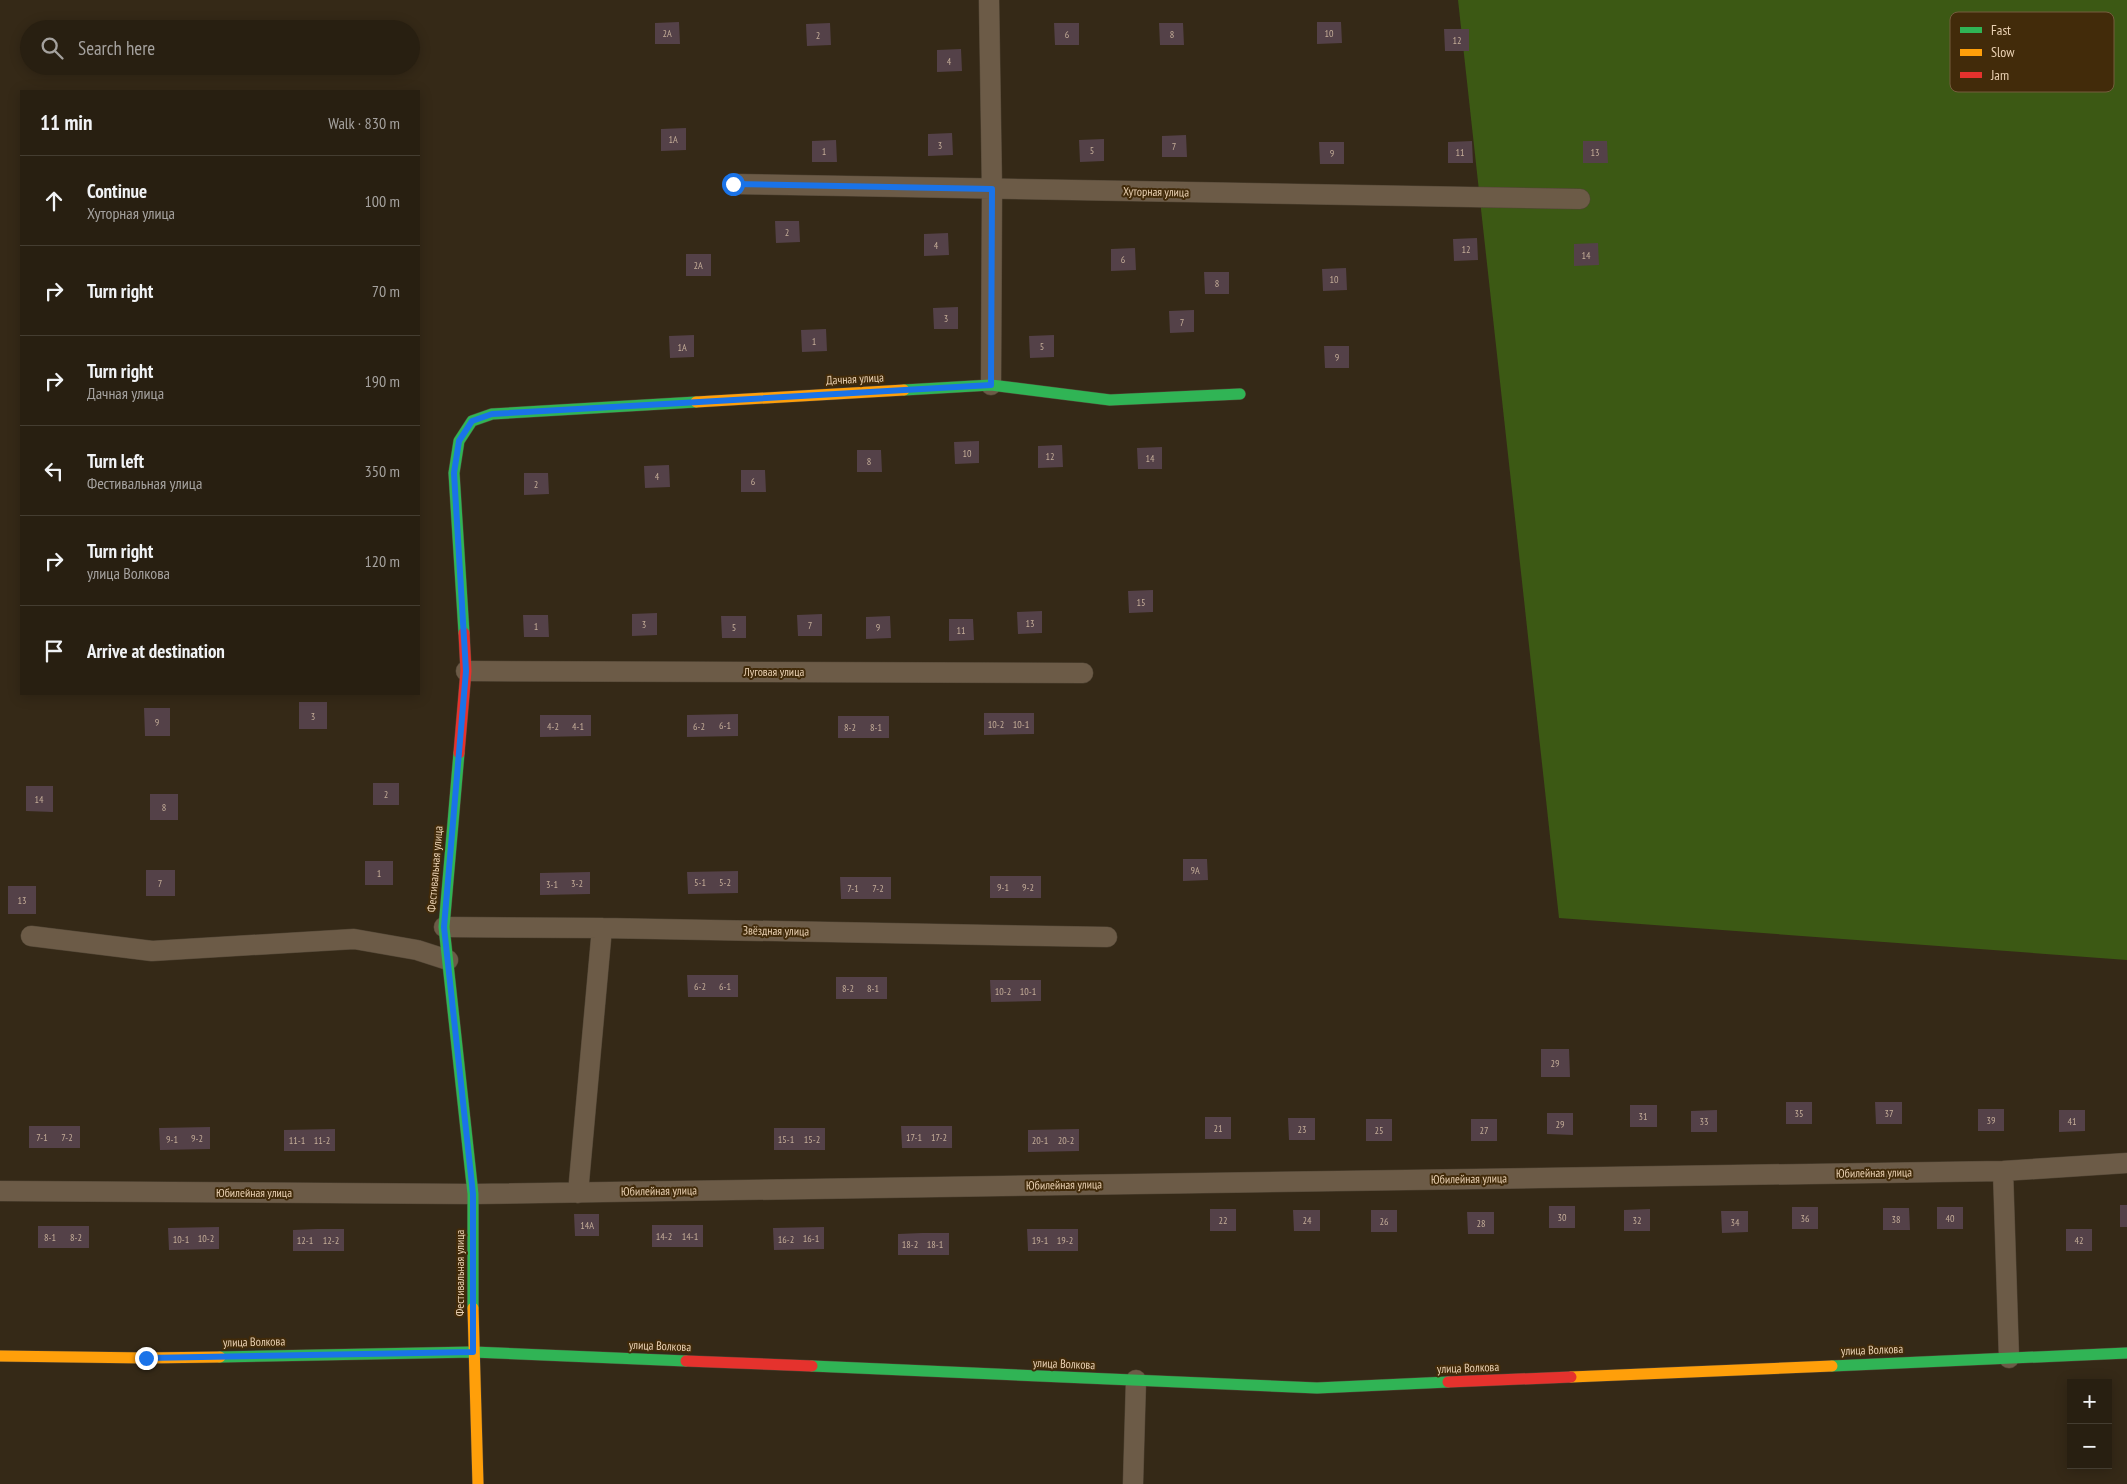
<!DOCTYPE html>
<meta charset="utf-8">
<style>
:root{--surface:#281f11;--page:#342c1f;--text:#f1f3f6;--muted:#a5a29f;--line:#443d31}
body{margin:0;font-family:"PT Sans Narrow",sans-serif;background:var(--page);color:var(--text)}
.controls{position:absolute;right:15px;bottom:15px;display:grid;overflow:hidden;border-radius:0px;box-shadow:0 2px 12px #0003}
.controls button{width:45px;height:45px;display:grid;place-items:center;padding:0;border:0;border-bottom:1px solid var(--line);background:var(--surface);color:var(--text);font:25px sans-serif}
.stop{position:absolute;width:15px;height:15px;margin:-11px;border:4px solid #1a73e8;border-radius:50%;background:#fff}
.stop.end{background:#1a73e8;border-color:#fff;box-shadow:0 1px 5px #0008}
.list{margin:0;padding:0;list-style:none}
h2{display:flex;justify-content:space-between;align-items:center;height:65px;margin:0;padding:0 20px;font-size:21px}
h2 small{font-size:16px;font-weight:400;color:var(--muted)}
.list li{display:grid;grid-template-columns:32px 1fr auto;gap:15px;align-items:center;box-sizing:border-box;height:90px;padding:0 20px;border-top:1px solid var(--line)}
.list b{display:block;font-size:19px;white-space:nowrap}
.list p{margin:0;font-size:16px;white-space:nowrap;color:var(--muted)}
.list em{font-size:16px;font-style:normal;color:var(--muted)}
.icon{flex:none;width:28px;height:28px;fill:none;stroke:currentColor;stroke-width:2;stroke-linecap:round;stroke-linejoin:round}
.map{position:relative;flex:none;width:2127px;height:1484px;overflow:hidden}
.search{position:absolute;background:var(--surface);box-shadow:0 2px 12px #0003;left:20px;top:20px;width:400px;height:55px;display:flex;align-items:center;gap:12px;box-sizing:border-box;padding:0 18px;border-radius:28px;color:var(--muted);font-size:19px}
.panel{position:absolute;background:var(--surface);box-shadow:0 2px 12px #0003;left:20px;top:90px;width:400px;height:605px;border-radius:0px}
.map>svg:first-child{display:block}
</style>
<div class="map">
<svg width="2127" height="1484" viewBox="0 0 2127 1484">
<rect width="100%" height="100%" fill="#352917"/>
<path fill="#3c5914" d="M1458 0H2127V960L1559 918Z"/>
<path fill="#544148" d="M679 22 680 44H655V23Z
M1317 22H1341L1342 43 1317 44Z
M830 23 831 45 807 46 806 24Z
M1054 23H1079V45H1055Z
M1159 23H1183L1184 45H1160Z
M1444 29H1469V51H1445Z
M961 49 962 71 937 72V50Z
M686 128V150L661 151V129Z
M952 133 953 155 928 156V134Z
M1186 135 1187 157H1162V136Z
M1104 139V161L1080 162 1079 140Z
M836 140 837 162H812V141Z
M1472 141 1473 163H1448V142Z
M1583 141H1607L1608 163H1583Z
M1319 142H1344V164H1320Z
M775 221H799L800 242 776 243Z
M948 233 949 255 924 256V234Z
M1477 238 1478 260 1454 261 1453 239Z
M1598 243 1599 265 1574 266V244Z
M1135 248 1136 270 1111 271V249Z
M686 254H711V276H686Z
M1346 268 1347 290 1323 291 1322 269Z
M1204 272H1229V294H1205Z
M958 307V329H934L933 308Z
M1194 310V332L1170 333 1169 311Z
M826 329 827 351 802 352 801 330Z
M694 335V357L670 358 669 336Z
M1054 335V357L1030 358 1029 336Z
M1324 346H1349V368H1325Z
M979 441V463L955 464 954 442Z
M1062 445 1063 467 1038 468V446Z
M1162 447V469H1138L1137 448Z
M857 450H881L882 472H857Z
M669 465 670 487 645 488 644 466Z
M741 470H765L766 492H741Z
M524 473H548L549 494 524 495Z
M1153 590V612L1129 613 1128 591Z
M1042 611V633L1018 634 1017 612Z
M657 613V635L632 636V614Z
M822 614V636H798L797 615Z
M523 615H548L549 637H524Z
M721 616H746V638H722Z
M890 616 891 638 866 639V617Z
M949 619H973L974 640 949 641Z
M299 702H327V729H299Z
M144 708H170V736H145Z
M984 713H1034V734L984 735Z
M738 714V736L687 737V715Z
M540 715H591V736L540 737Z
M838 716H889V738H838Z
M373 783H399V805H373Z
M26 786H53V812L26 811Z
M150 794H178V820H150Z
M1183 859H1207L1208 880 1183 881Z
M365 861H393V885H365Z
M146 870H175V896H146Z
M738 871V893L688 894 687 872Z
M590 872V894L540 895V873Z
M990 876H1041V898H990Z
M840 877H891V899H841Z
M8 886H36V914H8Z
M687 975H738V997H688Z
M836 977H887V999H836Z
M990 980H1041V1001L991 1002Z
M1541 1049H1569L1570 1077H1541Z
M1786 1102H1812V1124H1786Z
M1875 1102H1902V1124H1876Z
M1630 1105H1657V1127H1630Z
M1978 1109H2004V1131H1978Z
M1717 1110V1132H1691V1111Z
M2059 1110H2085V1131L2059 1132Z
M1547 1113H1573V1135L1547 1134Z
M1205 1117H1231V1139H1205Z
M1288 1118H1315V1140H1289Z
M1366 1119H1392V1141H1366Z
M1471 1119H1497V1141H1471Z
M29 1126H80V1148H29Z
M901 1126H952V1148H902Z
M210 1127V1149L160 1150 159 1128Z
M774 1128H825V1150H774Z
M335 1129V1151H284V1130Z
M1079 1129V1151L1028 1152V1130Z
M2120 1205H2127V1227H2120Z
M1549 1206H1575V1228H1549Z
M1792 1207H1818V1229H1792Z
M1937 1207H1963V1229H1937Z
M1883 1208H1909L1910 1230H1883Z
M1210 1209H1236V1231H1210Z
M1650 1209V1231H1624V1210Z
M1293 1210H1320V1231H1294Z
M1371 1210H1397V1232H1371Z
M1721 1211H1748V1232L1722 1233Z
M1467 1212H1494V1234H1468Z
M574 1214H599V1236H575Z
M652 1225H703V1247H652Z
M38 1226H89V1248H38Z
M219 1227V1249L169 1250 168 1228Z
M824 1227V1249L774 1250 773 1228Z
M317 1229H344V1251H293V1230Z
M1027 1229H1078V1251H1028Z
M2066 1229H2092V1251H2066Z
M922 1233H949V1255H898V1234Z"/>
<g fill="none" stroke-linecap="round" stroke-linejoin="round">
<g stroke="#514535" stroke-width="21">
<path id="street" d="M989 0 992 189 991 385
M733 184 1580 199
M466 671 1083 673
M444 927 602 928 1107 937
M31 936 152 951 354 939 417 950 448 960
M2003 1171 2009 1358
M0 1191 473 1194 2003 1171 2127 1163
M578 1193 602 928
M1133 1484 1136 1380"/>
</g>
<g stroke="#514535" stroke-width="12">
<path id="fast" d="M904 390 991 385 1110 400 1240 394
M464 633 454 473 459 441 472 421 492 414 696 402
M459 753 444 927 473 1194V1308
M220 1357 473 1352 686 1361
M812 1366 1317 1388 1448 1382
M1832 1366 2127 1353"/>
</g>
<g stroke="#514535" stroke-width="12">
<path id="slow" d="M696 402 904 390
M473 1308 478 1484
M0 1356 146 1358 220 1357
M1571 1377 1832 1366"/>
</g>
<g stroke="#514535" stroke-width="12">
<path id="jam" d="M459 753 466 671 464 633
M686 1361 812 1366
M1448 1382 1571 1377"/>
</g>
<use href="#street" stroke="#6c5b47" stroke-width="20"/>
<use href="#fast" stroke="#30b455" stroke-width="11"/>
<use href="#slow" stroke="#ff9f0a" stroke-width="11"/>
<use href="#jam" stroke="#e5322d" stroke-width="11"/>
</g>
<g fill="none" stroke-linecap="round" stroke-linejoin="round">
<path stroke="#1a73e8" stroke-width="6" d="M146 1358 473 1352V1194L444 927 466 671 454 473 459 441 472 421 492 414 991 385 992 189 733 184"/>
</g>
<g text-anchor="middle" stroke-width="4" stroke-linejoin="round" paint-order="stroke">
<g font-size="10" fill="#c4ad98">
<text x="667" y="37">2А</text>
<text x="1329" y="37">10</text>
<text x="1067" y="38">6</text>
<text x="1172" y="38">8</text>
<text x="818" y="39">2</text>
<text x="1457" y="44">12</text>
<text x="949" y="65">4</text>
<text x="673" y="143">1А</text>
<text x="940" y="149">3</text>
<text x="1174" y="150">7</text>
<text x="1092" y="154">5</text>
<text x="824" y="155">1</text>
<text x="1460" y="156">11</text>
<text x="1595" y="156">13</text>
<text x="1332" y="157">9</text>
<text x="787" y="236">2</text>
<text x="936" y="249">4</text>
<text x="1466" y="253">12</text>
<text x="1586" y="259">14</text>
<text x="1123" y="263">6</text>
<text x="698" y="269">2А</text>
<text x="1334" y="283">10</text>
<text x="1217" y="287">8</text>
<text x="946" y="322">3</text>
<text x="1182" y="326">7</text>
<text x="814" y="345">1</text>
<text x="1042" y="350">5</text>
<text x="682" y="351">1А</text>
<text x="1337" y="361">9</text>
<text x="967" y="457">10</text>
<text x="1050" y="460">12</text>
<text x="1150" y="462">14</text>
<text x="869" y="465">8</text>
<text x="657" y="480">4</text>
<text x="753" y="485">6</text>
<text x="536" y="488">2</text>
<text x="1141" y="606">15</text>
<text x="1030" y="627">13</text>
<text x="644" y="628">3</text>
<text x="810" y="629">7</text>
<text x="536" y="630">1</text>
<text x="734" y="631">5</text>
<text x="878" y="631">9</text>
<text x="961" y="634">11</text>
<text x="313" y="720">3</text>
<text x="157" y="726">9</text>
<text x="996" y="728">10-2</text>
<text x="1021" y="728">10-1</text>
<text x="725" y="729">6-1</text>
<text x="553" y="730">4-2</text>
<text x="578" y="730">4-1</text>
<text x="699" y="730">6-2</text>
<text x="850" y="731">8-2</text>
<text x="876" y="731">8-1</text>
<text x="386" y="798">2</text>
<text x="39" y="803">14</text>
<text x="164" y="811">8</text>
<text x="1195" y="874">9А</text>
<text x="379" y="877">1</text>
<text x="700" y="886">5-1</text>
<text x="725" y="886">5-2</text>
<text x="160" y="887">7</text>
<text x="577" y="887">3-2</text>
<text x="552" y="888">3-1</text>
<text x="1003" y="891">9-1</text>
<text x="1028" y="891">9-2</text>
<text x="853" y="892">7-1</text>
<text x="878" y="892">7-2</text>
<text x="22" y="904">13</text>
<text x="700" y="990">6-2</text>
<text x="725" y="990">6-1</text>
<text x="848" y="992">8-2</text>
<text x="873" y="992">8-1</text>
<text x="1003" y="995">10-2</text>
<text x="1028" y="995">10-1</text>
<text x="1555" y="1067">29</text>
<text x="1799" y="1117">35</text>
<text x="1889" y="1117">37</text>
<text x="1643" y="1120">31</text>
<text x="1991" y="1124">39</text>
<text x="1704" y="1125">33</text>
<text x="2072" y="1125">41</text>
<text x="1560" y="1128">29</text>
<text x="1218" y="1132">21</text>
<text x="1302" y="1133">23</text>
<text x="1379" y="1134">25</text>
<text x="1484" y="1134">27</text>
<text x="42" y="1141">7-1</text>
<text x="67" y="1141">7-2</text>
<text x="914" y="1141">17-1</text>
<text x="939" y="1141">17-2</text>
<text x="197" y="1142">9-2</text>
<text x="172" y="1143">9-1</text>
<text x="786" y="1143">15-1</text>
<text x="812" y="1143">15-2</text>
<text x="297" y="1144">11-1</text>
<text x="322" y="1144">11-2</text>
<text x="1040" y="1144">20-1</text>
<text x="1066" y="1144">20-2</text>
<text x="1562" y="1221">30</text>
<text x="1805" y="1222">36</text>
<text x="1950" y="1222">40</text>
<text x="1896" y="1223">38</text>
<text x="1223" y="1224">22</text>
<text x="1307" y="1224">24</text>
<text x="1637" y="1224">32</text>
<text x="1384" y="1225">26</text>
<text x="1735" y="1226">34</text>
<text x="1481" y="1227">28</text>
<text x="587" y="1229">14А</text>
<text x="664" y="1240">14-2</text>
<text x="690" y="1240">14-1</text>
<text x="50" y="1241">8-1</text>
<text x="76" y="1241">8-2</text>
<text x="206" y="1242">10-2</text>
<text x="811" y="1242">16-1</text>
<text x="181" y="1243">10-1</text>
<text x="786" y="1243">16-2</text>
<text x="305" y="1244">12-1</text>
<text x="331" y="1244">12-2</text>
<text x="1040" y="1244">19-1</text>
<text x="1065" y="1244">19-2</text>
<text x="2079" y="1244">42</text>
<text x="910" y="1248">18-2</text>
<text x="935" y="1248">18-1</text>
</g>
<g font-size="12" fill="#ead1b3" stroke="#422b0a">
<text transform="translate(1156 192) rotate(1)" y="4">Хуторная улица</text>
<text transform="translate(855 379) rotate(-3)" y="4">Дачная улица</text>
<text x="774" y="676">Луговая улица</text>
<text transform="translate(435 869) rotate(-85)" y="4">Фестивальная улица</text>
<text transform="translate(776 931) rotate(1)" y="4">Звёздная улица</text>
<text transform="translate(1874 1173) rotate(-1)" y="4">Юбилейная улица</text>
<text transform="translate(1469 1179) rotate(-1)" y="4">Юбилейная улица</text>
<text transform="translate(1064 1185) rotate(-1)" y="4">Юбилейная улица</text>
<text transform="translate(659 1191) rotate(-1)" y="4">Юбилейная улица</text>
<text x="254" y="1197">Юбилейная улица</text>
<text transform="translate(460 1273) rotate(-90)" y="4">Фестивальная улица</text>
<text transform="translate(254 1342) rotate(-1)" y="4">улица Волкова</text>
<text transform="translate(660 1346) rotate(2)" y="4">улица Волкова</text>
<text transform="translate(1872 1350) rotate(-2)" y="4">улица Волкова</text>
<text transform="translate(1064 1364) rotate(2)" y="4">улица Волкова</text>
<text transform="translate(1468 1368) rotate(-2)" y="4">улица Волкова</text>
</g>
</g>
<rect x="1950" y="12" width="164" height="80" rx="8" fill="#422b0a" stroke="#745d3d" stroke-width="1"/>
<rect x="1960" y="27" width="22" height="6" fill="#30b455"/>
<rect x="1960" y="49" width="22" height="7" fill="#ff9f0a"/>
<rect x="1960" y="72" width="22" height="6" fill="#e5322d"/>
<g font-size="14" fill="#ead1b3">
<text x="1991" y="35">Fast</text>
<text x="1991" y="57">Slow</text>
<text x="1991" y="80">Jam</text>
</g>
</svg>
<div class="controls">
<button>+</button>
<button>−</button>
</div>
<div class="stop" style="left:733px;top:184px"></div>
<div class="stop end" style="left:146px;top:1358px"></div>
<div class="search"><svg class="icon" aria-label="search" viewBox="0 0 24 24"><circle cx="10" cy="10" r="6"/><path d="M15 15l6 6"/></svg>Search here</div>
<section class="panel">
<h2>11 min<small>Walk · 830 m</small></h2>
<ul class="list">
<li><svg class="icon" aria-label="ahead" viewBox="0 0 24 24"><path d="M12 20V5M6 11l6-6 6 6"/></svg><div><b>Continue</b><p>Хуторная улица</p></div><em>100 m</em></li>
<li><svg class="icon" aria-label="right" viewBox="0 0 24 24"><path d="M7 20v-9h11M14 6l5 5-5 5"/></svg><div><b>Turn right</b></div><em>70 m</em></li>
<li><svg class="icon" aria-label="right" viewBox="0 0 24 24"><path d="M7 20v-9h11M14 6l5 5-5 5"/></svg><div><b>Turn right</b><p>Дачная улица</p></div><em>190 m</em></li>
<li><svg class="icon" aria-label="left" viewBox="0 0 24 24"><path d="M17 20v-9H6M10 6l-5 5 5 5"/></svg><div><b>Turn left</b><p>Фестивальная улица</p></div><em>350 m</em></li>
<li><svg class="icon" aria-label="right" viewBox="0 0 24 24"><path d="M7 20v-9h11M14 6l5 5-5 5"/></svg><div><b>Turn right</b><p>улица Волкова</p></div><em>120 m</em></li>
<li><svg class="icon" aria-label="arrive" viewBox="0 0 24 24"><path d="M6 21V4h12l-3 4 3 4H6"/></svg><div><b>Arrive at destination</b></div></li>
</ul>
</section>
</div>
